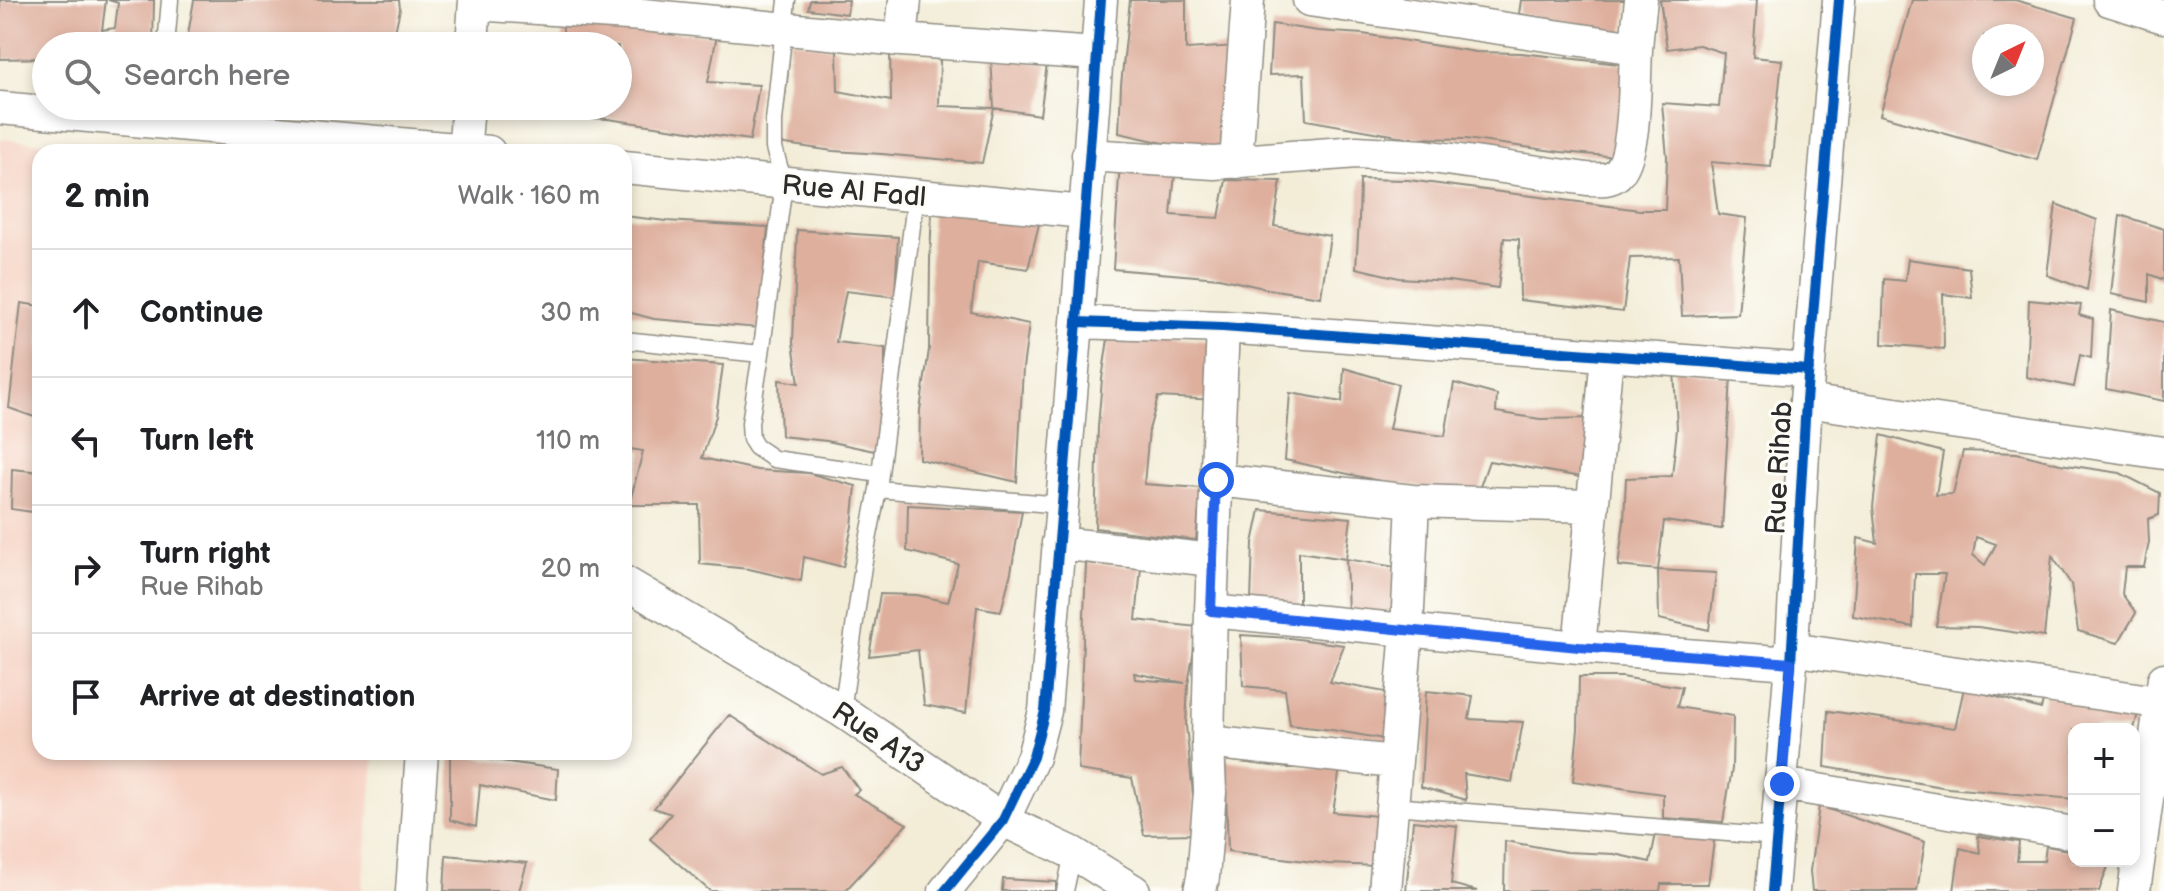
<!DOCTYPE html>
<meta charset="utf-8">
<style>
:root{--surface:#fff;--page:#f2f2f2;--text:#202124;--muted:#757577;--line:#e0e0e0}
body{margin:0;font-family:"Balsamiq Sans",sans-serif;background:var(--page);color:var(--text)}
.controls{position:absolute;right:24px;bottom:24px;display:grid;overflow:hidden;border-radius:16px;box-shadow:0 4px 12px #0003}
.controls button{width:72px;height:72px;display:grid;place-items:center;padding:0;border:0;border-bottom:2px solid var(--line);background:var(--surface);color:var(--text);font:40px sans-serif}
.compass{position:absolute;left:1972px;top:24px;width:72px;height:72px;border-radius:50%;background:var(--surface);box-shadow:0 4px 12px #0003;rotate:43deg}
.stop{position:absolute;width:24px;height:24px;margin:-18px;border:6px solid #2563eb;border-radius:50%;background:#fff}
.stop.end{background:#2563eb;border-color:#fff;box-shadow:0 2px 8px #0008}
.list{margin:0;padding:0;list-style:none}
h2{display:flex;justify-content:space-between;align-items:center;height:104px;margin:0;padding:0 32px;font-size:34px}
h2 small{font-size:26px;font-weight:400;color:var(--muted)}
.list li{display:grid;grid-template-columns:52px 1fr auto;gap:24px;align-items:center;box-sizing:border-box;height:128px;padding:0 32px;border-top:2px solid var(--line)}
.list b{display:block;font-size:30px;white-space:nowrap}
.list p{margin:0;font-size:26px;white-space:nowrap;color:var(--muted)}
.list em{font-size:26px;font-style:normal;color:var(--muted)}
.icon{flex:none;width:44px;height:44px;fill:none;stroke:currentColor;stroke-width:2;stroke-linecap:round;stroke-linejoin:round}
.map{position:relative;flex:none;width:2164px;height:891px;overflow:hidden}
.search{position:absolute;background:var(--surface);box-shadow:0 4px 12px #0003;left:32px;top:32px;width:600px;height:88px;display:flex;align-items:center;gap:20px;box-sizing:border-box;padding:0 28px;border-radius:44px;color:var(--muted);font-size:30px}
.panel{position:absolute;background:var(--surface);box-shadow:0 4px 12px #0003;left:32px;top:144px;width:600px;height:616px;border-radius:24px}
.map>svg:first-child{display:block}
</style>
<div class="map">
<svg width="2164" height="891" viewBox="0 0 2164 891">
<rect width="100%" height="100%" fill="#fdfcf7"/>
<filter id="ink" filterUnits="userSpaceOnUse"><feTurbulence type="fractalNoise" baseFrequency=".0125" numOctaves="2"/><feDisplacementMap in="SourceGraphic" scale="16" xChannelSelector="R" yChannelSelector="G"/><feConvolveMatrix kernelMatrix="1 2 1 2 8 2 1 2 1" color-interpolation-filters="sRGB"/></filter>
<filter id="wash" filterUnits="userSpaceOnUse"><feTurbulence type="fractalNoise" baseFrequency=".006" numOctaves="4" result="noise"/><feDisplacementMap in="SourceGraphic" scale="32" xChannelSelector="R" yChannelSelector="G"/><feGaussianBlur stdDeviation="1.8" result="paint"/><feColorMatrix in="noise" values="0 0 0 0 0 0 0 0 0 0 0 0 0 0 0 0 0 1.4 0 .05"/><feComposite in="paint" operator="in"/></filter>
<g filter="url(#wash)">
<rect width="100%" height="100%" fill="#f3edd8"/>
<path fill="#f6d2c3" d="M0 139 139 152H40V752H375L362 891H0Z"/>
<g id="blocks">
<path fill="#deaf9d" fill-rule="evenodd" d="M0 0H106L102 30 115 28 118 3 108 0H154L153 46H46V58L0 59Z
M194 0H399L400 9 392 46H186Z
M810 0H849L847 14 808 9Z
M1130 0H1186V49L1239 46 1231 158 1119 133 1121 85Z
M1521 0H1628L1623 35 1568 22 1519 14Z
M1660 0H1757L1753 57 1782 60 1771 167 1711 162 1718 214 1747 218 1738 314 1682 316 1679 257 1630 258 1623 312 1520 300 1519 239 1504 238 1498 288 1449 281 1399 278 1356 268 1359 220 1360 179 1408 180 1640 210H1665L1667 157 1662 103 1719 107 1724 53 1699 45 1667 49Z
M1912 0H2015L2077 18 2037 160 1880 115ZM1984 36H2032V84H1984Z
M1272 24 1318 31 1363 34 1476 52 1521 53 1628 65 1619 157 1561 152 1466 139 1409 138 1306 120 1304 74 1269 75Z
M563 25 717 35 708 82 759 85 750 140 608 119 502 113 503 106H618V46H563Z
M790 40 837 49 838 91 891 101 890 51 940 60 939 106 994 108 982 163 882 154 833 151 778 143 787 83Z
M991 57 1047 64 1040 115 994 108Z
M1120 162 1175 173 1171 215 1219 218 1226 180 1281 181 1274 226 1330 236 1321 297 1268 289 1219 278 1113 269Z
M2056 204 2097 220 2087 290 2047 275Z
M932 209 1040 220 1028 269 978 262 971 312 1029 324 1023 368 1017 482 919 459 920 410 929 350 930 260Z
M2120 215 2164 229V280L2149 274V302L2111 294Z
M624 216 666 221 768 227 759 328 654 319 624 311Z
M797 230 898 237 895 297 846 291 836 342 885 348V400L879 452 827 441 781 436 779 380 799 383 793 343Z
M1908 259 1969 268 1972 298 1943 294 1944 349 1882 344 1884 279 1905 281Z
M2029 300 2081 305 2079 315 2093 319 2091 358 2080 355 2074 387 2026 377Z
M21 303 40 306V419L9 408Z
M2111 310 2164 322V401L2106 389Z
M1109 332 1217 342 1218 400 1158 397 1149 430 1144 484 1201 488 1196 540 1095 528 1098 427 1102 379Z
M624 358 723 365 716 416 702 458 757 470 808 473 856 486 852 526 843 567 804 557 801 581 749 569 700 564 699 505H629L643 451 624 448Z
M1344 368 1398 384 1389 429 1445 436 1454 383 1497 395 1496 412 1540 419 1593 418 1587 478 1489 461 1477 495 1384 482 1285 460 1290 393 1342 402Z
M1674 368 1731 377 1722 529 1664 521 1658 570 1618 566 1624 521 1626 478 1672 476 1677 429Z
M1881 435 1943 452 1936 495 1953 494 1963 451 2017 453 2060 464 2120 473 2160 493 2159 515 2148 519 2149 542 2144 567H2125L2122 594 2136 613 2118 643 2078 631 2071 584 2052 556 2044 637 1978 627 1936 626 1945 574H1915L1913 627 1853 616 1858 538 1877 543 1873 507ZM1976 537 1996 544 1985 565 1973 555Z
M12 469 40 472V513L11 509Z
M908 505 1022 511 1011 572 1001 611 977 607 966 713 924 705 918 650 869 656 880 594 917 595 948 602 958 564 907 551Z
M1260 510 1351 518 1346 559 1299 552V607L1251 601 1253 543Z
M1346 559 1402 568V614L1348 612Z
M1086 563 1141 567 1136 620 1198 627 1188 684 1186 725 1197 834 1144 835 1132 778 1078 770ZM1134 673 1185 683 1135 679Z
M1658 570 1716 573 1709 630 1659 619Z
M1241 635 1290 638 1344 645 1330 682 1391 693 1390 740 1332 730 1290 725 1285 690 1243 686Z
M1579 677H1622L1682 687 1677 707 1733 716 1732 769 1723 822 1663 818V794L1573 781 1578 729Z
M1964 688 2041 709 2045 695 2138 713 2134 729H2074V799L1948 788 1825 767 1828 711 1955 728Z
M1426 691 1473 696 1469 719 1523 722 1512 782 1464 774 1466 800 1421 787Z
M729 715 821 774 842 767 859 790 854 794 907 824 845 891H710L650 839 671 814 654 808Z
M450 754 558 769 556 800 480 785 476 827 450 820Z
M1225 760 1288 768H1340L1333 812 1388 817 1378 866 1328 864 1228 851Z
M1819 806 1925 842 1917 891H1812L1810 871Z
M1413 821 1457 826 1451 884 1477 891H1406Z
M1656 834 1715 835 1708 884H1661L1660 891H1504L1505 841 1566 852 1614 854 1650 862Z
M1978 836 2019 842 2017 861H2044L2046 846 2074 851V861H2110L2099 891H1954L1960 848 1980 853Z
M446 855 527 863 519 891H444Z
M1003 879 1056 882V891H1002Z"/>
</g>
</g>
<g filter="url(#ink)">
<use href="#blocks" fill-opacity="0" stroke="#8f8c82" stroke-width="2"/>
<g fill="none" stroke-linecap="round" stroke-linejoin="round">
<g stroke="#8f8c82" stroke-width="19">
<path id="lane" d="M787 0 774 121V148L784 184 761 354 750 423 751 439 756 447 774 459 880 474
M166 46 170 0
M624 340 761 354
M878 489 1061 505
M842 711 863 566 878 489 916 195
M1393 806 1777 837
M1065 891 1073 853"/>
</g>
<g stroke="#8f8c82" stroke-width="35">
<path id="street" d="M1309 0 1636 48
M2109 0 2164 17
M475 4 643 15 901 40 1096 54
M901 40 905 0
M472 46 475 0
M0 108 489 152
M464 152 468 106
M1088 155 1214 163 1357 152 1425 156 1587 179C1598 179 1609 181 1617 174 1637 156 1634 78 1636 50 1637 34 1639 17 1641 0
M1236 162 1248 0
M624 167 1084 212
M1077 322 1223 327 1809 370
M1806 401 2164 453
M1216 480 1413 501 1591 506
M1058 543 1213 560
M624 582 842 711 1003 820 1073 853 1134 891
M1211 611 1579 647 1791 663
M1579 647 1607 356
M1791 649 2164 703
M1208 742 1394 762
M1782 784 2074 833
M412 891 422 752
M945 891 1003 820 1033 757 1045 711 1077 322 1101 0
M1200 891 1203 877 1210 792 1208 742 1211 611 1223 327
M1385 891 1407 630 1413 501
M1772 891 1791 663 1806 401 1839 0
M2134 891 2164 679"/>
</g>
<use href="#lane" stroke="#fff" stroke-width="16"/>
<use href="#street" stroke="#fff" stroke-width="32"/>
<g stroke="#fdfcf7" stroke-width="15">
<path id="cycleway" d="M1077 322 1223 327 1809 370
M945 891 1003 820 1033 757 1045 711 1077 322 1101 0
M1772 891 1791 663 1806 401 1839 0"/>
</g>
<use href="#cycleway" stroke="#0057b8" stroke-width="10"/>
</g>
</g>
<g fill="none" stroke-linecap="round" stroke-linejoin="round" filter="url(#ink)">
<path stroke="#2563eb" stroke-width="10" d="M1216 480 1211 611 1579 647 1791 663 1782 784"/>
</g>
<g text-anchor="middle" stroke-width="6" stroke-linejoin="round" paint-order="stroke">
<g font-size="28" fill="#2b2b2b" stroke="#fdfcf7">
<text transform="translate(854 190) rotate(5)" y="10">Rue Al Fadl</text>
<text transform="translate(1778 468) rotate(-87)" y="10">Rue Rihab</text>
<text transform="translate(879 737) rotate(34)" y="10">Rue A13</text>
</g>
</g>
</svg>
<div class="controls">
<button>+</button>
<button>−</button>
</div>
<svg class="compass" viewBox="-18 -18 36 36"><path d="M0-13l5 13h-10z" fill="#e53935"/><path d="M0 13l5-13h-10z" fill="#757577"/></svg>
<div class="stop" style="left:1216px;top:480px"></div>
<div class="stop end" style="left:1782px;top:784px"></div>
<div class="search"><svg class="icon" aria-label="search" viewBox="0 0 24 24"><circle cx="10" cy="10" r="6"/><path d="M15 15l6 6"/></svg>Search here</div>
<section class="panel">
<h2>2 min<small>Walk · 160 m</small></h2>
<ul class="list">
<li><svg class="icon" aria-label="ahead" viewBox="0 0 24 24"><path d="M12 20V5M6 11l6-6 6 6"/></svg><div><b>Continue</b></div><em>30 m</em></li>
<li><svg class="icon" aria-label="left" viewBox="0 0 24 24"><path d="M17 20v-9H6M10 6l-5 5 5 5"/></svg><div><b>Turn left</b></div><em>110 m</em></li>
<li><svg class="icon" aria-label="right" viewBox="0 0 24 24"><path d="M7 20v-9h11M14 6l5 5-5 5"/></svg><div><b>Turn right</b><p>Rue Rihab</p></div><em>20 m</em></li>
<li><svg class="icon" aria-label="arrive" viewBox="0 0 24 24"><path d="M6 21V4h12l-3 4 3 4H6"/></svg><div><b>Arrive at destination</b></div></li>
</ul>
</section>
</div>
